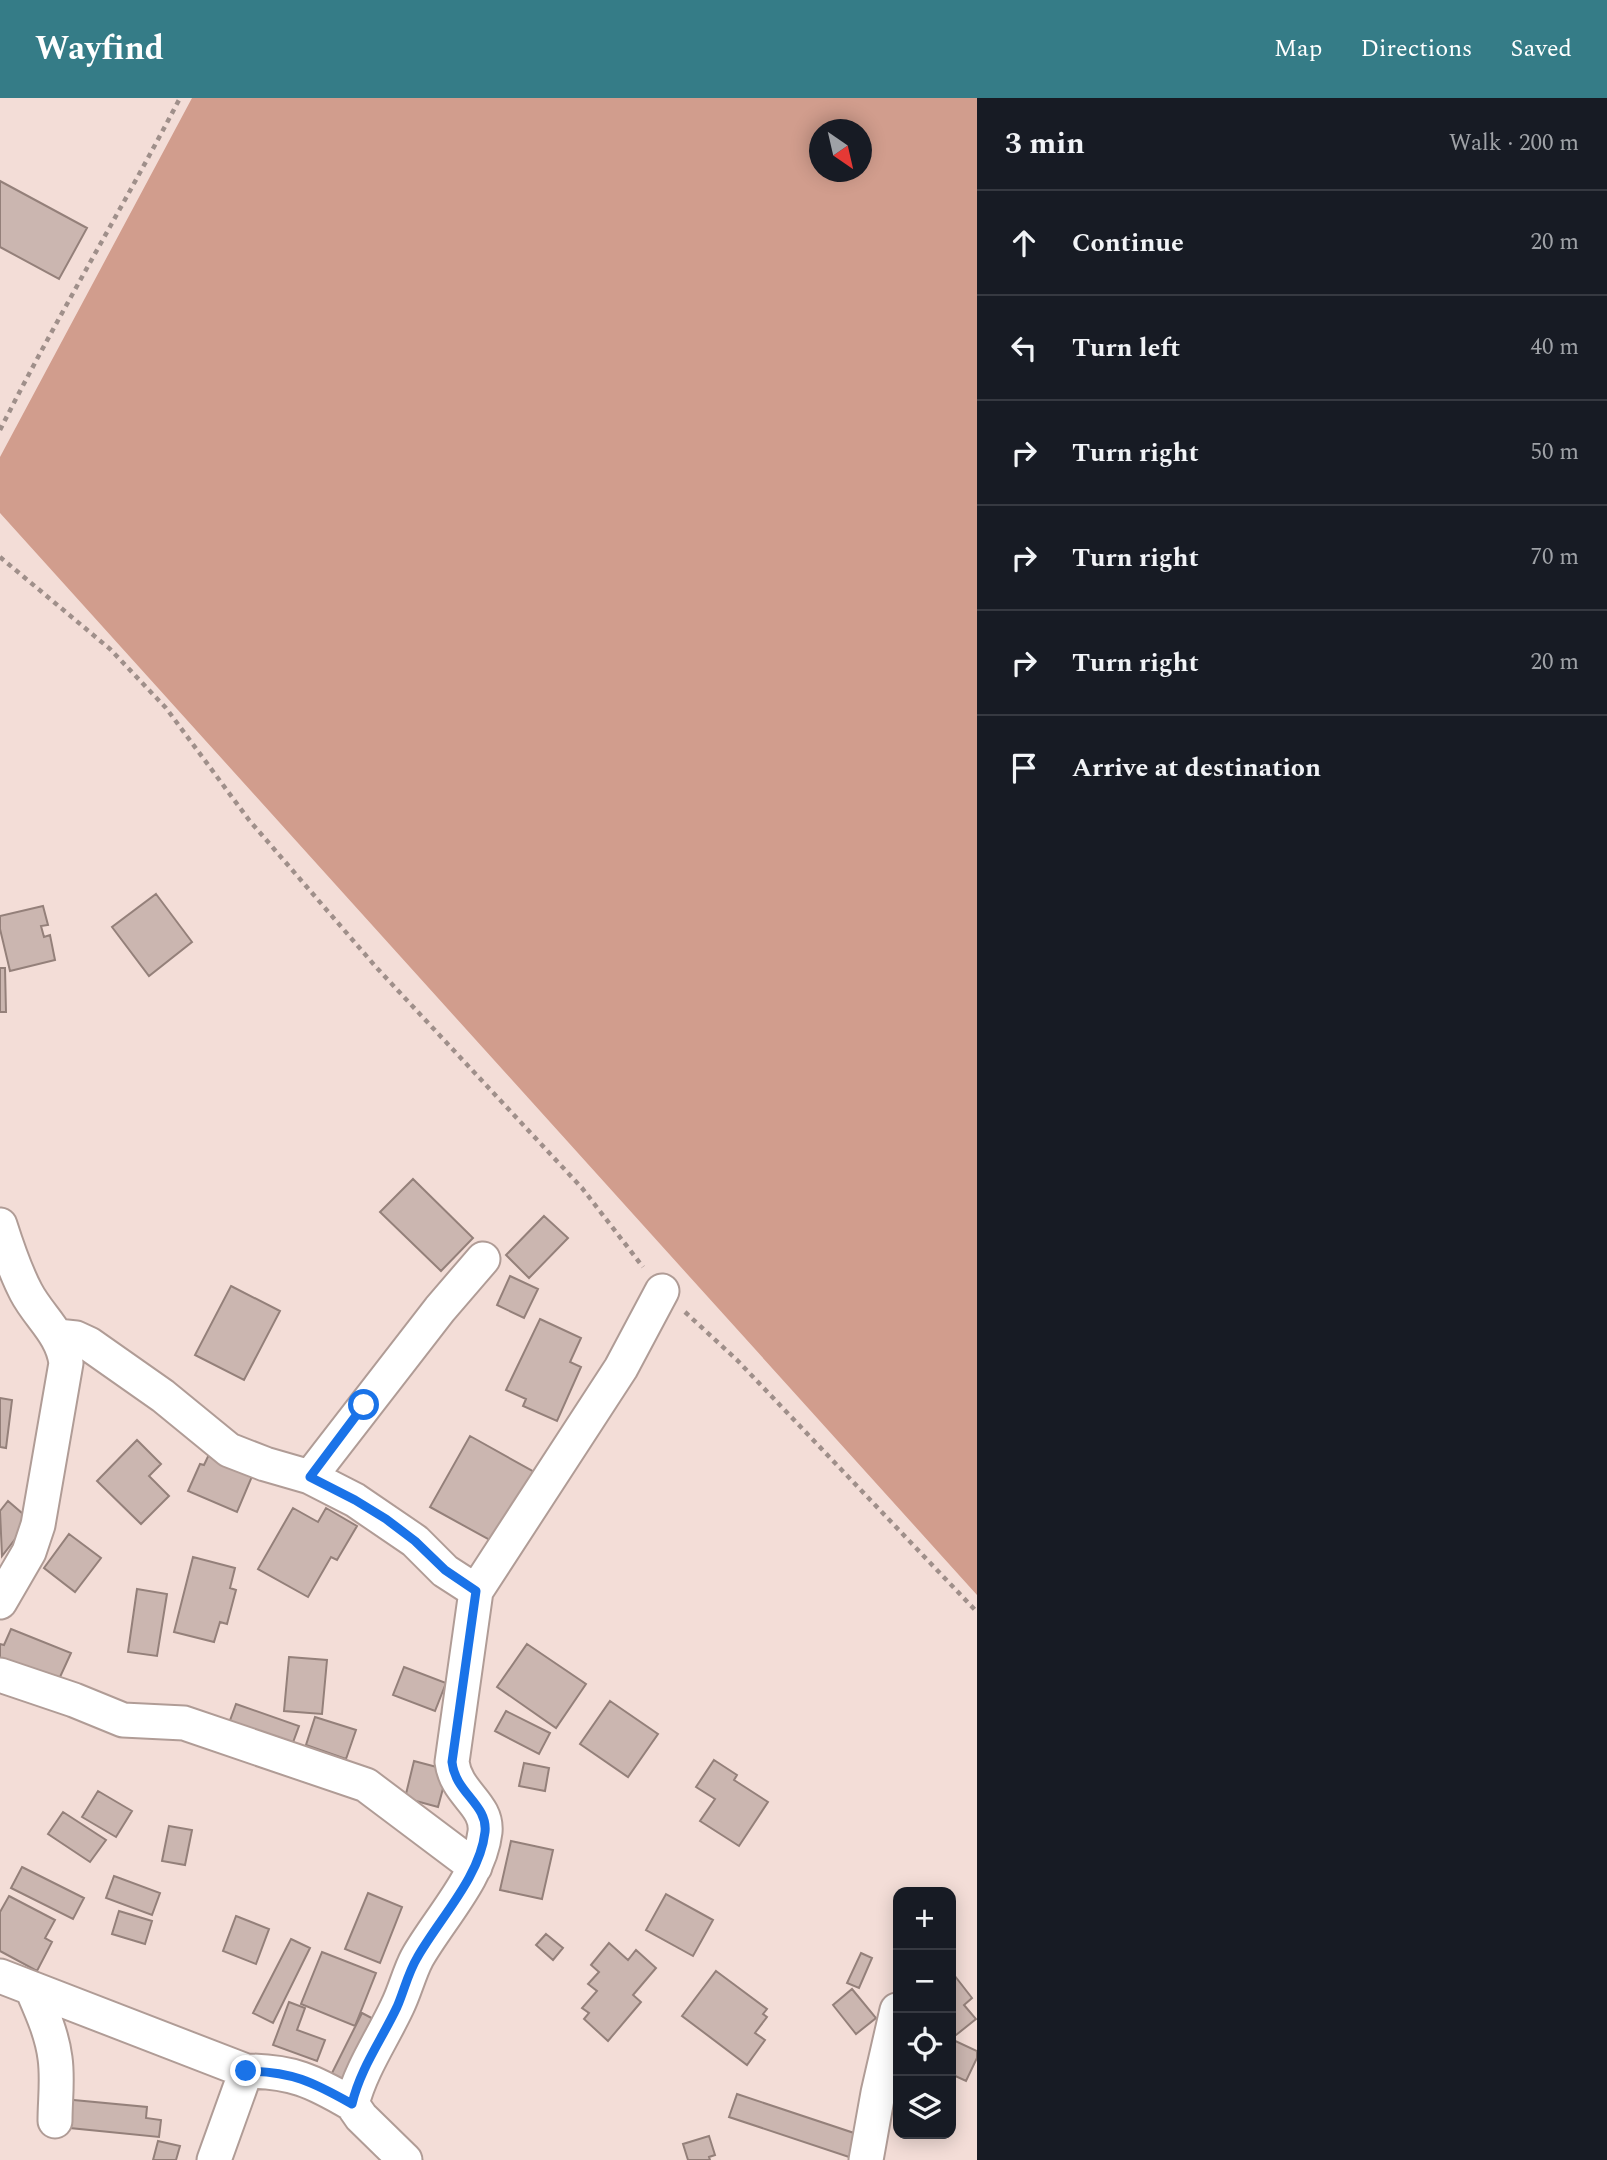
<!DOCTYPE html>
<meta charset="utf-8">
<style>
:root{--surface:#171b24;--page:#20242c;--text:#f1f3f6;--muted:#9ea1a6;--line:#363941;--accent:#357c87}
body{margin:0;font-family:Spectral,serif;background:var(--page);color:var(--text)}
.controls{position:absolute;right:21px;bottom:21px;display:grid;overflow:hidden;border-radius:14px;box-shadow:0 4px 18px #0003}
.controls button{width:63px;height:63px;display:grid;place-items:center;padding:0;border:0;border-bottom:2px solid var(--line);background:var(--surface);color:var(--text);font:35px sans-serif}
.compass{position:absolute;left:809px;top:21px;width:63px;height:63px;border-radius:50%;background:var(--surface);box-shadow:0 4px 18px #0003;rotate:146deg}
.stop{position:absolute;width:21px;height:21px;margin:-16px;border:5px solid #1a73e8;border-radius:50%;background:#fff}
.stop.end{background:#1a73e8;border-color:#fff;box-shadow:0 2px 7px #0008}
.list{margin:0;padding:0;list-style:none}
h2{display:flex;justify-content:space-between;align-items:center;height:91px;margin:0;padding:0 28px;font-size:30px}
h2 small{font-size:23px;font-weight:400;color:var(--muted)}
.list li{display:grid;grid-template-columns:46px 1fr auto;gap:21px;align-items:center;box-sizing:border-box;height:105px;padding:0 28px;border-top:2px solid var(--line)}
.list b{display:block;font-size:26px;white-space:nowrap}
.list em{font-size:23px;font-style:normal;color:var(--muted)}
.icon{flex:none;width:38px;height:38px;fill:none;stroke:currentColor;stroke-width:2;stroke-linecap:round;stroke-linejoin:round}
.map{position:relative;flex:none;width:977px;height:2062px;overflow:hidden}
header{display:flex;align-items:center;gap:42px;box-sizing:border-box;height:98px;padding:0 35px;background:var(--accent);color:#fff}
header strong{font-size:33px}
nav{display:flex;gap:38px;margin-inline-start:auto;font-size:24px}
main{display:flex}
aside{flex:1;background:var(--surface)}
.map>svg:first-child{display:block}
</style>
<header>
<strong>Wayfind</strong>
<nav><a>Map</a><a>Directions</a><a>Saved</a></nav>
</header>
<main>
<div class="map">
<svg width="977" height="2062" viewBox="0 0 977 2062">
<rect width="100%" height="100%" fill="#f3ddd7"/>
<path fill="#d19d8d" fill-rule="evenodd" d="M192 0H977V1497L0 415V359ZM820 32H862V74H820Z"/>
<path fill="#cbb6b0" stroke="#94807a" stroke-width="2" d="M0 83 87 130 59 181 0 149Z
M156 796 192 844 149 878 112 829Z
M43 808 48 827 41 828 44 839 50 837 55 862 10 873 0 831V818Z
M0 870H5L6 914H0Z
M413 1081 473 1140 441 1173 380 1114Z
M544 1118 568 1140 529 1180 506 1157Z
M510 1178 538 1191 524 1220 497 1207Z
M231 1188 280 1213 244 1282 195 1257Z
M540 1221 581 1240 570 1264 581 1269 557 1323 523 1308 526 1301 506 1292Z
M0 1300 12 1302 6 1350 0 1349Z
M470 1338 536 1375 497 1446 430 1409Z
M137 1342 161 1366 149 1378 169 1398 141 1426 97 1383Z
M212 1350 256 1369 237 1414 188 1393 200 1366 204 1367Z
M8 1403 30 1422 2 1458 0 1413Z
M293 1410 318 1424 326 1410 357 1428 337 1462 331 1459 308 1499 258 1471Z
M69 1436 101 1460 75 1494 44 1470Z
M193 1459 235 1470 230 1490 236 1492 227 1526 220 1524 214 1544 174 1534Z
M137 1491 167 1496 157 1558 128 1554Z
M11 1531 71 1555 55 1590 0 1572V1546L4 1547Z
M527 1546 586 1586 556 1630 497 1589Z
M289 1559 327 1562 322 1616 284 1613Z
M404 1569 446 1585 435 1613 393 1597Z
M610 1603 658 1636 628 1679 580 1646Z
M236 1606 299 1628 288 1658 225 1636Z
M506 1613 550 1635 539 1656 495 1633Z
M315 1619 356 1632 346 1661 306 1647Z
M714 1662 737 1677 734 1682 768 1704 739 1748 700 1723 715 1701 696 1689Z
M414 1663 448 1672 438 1709 405 1700Z
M524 1665 549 1670 545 1693 519 1688Z
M98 1693 132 1713 116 1739 82 1719Z
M63 1714 106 1742 90 1764 48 1736Z
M169 1728 192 1732 185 1767 162 1763Z
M511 1743 553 1752 542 1801 500 1792Z
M22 1769 84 1800 73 1821 11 1790Z
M114 1778 160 1795 152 1817 106 1800Z
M368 1795 402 1809 380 1865 345 1851Z
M666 1796 713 1822 693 1858 646 1832Z
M9 1798 55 1822 45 1840 52 1844 37 1873 0 1853V1814Z
M119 1813 152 1823 145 1846 112 1836Z
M236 1818 269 1831 256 1866 223 1853Z
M546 1836 563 1850 553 1862 536 1847Z
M291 1841 310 1850 273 1925 253 1915Z
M609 1845 628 1862 636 1852 656 1870 633 1897 641 1904 608 1943 584 1921 589 1915 582 1910 597 1893 588 1886 599 1874 591 1867Z
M322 1854 376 1875 355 1928 301 1906Z
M861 1855 872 1860 859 1890 847 1885Z
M716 1873 767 1911 763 1916 767 1919 755 1935 765 1942 747 1967 682 1918Z
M951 1873 972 1900 964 1907 976 1921 951 1941Z
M852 1891 876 1920 856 1936 833 1907Z
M289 1904 305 1910 297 1932 325 1942 317 1963 273 1947Z
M362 1915 383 1926 349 1995 327 1985Z
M951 1941 977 1953V1960L966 1983 951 1976Z
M737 1996 866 2039 858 2062 729 2019Z
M63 2001 147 2009 146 2020 161 2022 159 2039 60 2029Z
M709 2038 715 2057 709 2059 710 2062H688L683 2046Z
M158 2043 180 2048 176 2062H153Z"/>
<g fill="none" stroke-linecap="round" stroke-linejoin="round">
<g stroke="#b09c96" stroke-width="37">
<path id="street" d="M0 1127C7 1149 15 1173 26 1194 39 1219 62 1235 66 1265L38 1427 29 1454 0 1504
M57 1238 76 1240 89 1246 163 1298 229 1352 265 1366 310 1379 355 1402 415 1443 445 1473 476 1493
M310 1379 440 1211 483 1161
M0 1577 74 1602 123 1622 184 1625 366 1687 475 1769
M0 1878 246 1973C291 1973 313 1983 352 2006
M32 1891C42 1914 52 1936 55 1960 58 1981 55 2002 55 2023
M214 2062 246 1973
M405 2062 361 2019 352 2006C361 1971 382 1941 397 1909 405 1893 409 1875 417 1860 439 1821 480 1779 485 1734 488 1706 456 1696 452 1664L476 1493 621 1270 662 1193
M866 2062 878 1995 897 1912"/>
</g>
<path stroke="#9f8f8a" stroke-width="4.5" stroke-dasharray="5 5" stroke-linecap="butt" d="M0 332C57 219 122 111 180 0
M0 459 110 551 166 610 249 722 376 869 582 1090 643 1169
M685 1214 737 1262 977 1514"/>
<use href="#street" stroke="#fff" stroke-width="33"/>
</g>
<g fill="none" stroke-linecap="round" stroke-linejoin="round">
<path stroke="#1a73e8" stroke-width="9" d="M246 1973C291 1973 313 1984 352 2006 360 1971 382 1941 397 1909 404 1893 408 1875 417 1860 439 1821 480 1779 485 1734 488 1706 455 1695 452 1664L476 1493 445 1472 415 1443 386 1421 355 1402 310 1379 364 1307"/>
</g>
</svg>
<div class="controls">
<button>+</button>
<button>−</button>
<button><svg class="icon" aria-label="locate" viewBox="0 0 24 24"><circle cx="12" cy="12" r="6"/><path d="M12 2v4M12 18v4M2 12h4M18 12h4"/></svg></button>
<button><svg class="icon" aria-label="layers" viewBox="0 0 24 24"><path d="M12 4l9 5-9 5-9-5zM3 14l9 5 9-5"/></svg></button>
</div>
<svg class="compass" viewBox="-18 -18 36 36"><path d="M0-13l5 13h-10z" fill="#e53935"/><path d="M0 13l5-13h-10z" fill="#9ea1a6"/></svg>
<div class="stop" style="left:364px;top:1307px"></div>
<div class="stop end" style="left:246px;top:1973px"></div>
</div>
<aside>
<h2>3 min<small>Walk · 200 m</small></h2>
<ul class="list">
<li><svg class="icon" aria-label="ahead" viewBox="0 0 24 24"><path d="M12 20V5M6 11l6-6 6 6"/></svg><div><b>Continue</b></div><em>20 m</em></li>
<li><svg class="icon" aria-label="left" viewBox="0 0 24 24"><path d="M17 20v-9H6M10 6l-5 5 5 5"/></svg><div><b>Turn left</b></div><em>40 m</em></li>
<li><svg class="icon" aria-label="right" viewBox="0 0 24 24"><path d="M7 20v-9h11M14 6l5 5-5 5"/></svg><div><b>Turn right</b></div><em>50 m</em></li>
<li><svg class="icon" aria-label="right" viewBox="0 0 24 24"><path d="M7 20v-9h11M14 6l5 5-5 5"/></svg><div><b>Turn right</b></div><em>70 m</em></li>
<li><svg class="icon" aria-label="right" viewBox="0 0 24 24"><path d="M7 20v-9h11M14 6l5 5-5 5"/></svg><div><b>Turn right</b></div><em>20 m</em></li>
<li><svg class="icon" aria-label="arrive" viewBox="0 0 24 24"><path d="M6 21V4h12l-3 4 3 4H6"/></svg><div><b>Arrive at destination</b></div></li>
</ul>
</aside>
</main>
